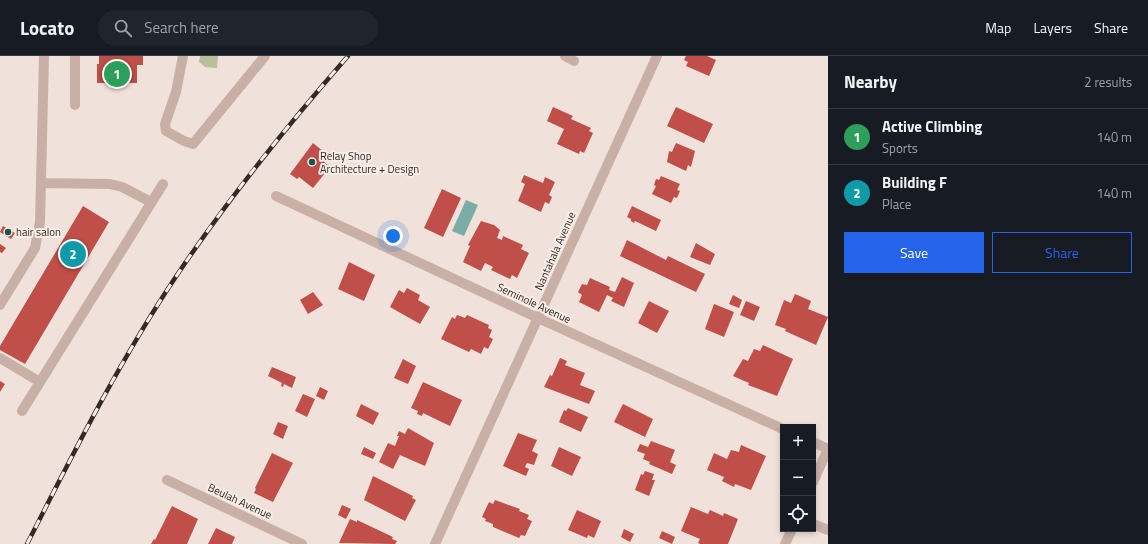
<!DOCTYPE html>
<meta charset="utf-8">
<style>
:root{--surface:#171b24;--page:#20242c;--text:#f1f3f6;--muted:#9ea1a6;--line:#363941;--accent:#2563eb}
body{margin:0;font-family:"Titillium Web",sans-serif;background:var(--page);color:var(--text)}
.controls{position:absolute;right:12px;bottom:12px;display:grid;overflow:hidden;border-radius:0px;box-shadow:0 2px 6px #0003}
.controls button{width:36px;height:36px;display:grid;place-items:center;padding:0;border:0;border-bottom:1px solid var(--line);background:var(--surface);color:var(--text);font:20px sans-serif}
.you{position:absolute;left:393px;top:180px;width:14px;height:14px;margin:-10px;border:3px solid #fff;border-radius:50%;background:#1a73e8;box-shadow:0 0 0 6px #1a73e833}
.badge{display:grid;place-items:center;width:26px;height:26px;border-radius:50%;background:var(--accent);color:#fff;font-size:13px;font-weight:700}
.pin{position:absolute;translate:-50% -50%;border:2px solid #fff;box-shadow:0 1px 4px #0006}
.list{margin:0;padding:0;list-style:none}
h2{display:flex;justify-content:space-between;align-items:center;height:52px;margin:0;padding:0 16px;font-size:17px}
h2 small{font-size:13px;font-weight:400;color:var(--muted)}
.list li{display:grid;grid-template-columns:26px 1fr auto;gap:12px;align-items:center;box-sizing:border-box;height:56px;padding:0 16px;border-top:1px solid var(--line)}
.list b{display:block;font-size:15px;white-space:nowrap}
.list p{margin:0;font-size:13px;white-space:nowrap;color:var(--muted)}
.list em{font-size:13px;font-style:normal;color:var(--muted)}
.actions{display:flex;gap:8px;padding:12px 16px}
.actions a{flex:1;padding:9px 0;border:1px solid var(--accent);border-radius:0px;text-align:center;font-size:14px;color:var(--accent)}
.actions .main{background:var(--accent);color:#fff}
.icon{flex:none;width:22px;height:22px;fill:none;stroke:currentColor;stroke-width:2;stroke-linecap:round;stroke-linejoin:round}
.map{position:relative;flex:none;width:828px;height:488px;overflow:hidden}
header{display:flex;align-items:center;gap:24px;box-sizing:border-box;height:56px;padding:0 20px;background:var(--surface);border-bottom:1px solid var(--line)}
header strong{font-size:19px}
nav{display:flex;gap:22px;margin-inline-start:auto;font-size:14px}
.search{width:280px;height:36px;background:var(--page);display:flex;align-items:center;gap:10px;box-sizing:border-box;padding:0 14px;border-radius:22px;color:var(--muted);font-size:15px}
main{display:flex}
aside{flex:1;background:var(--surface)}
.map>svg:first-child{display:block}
</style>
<header>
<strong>Locato</strong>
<div class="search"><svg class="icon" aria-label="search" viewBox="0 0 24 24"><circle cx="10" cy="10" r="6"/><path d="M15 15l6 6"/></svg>Search here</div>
<nav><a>Map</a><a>Layers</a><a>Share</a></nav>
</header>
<main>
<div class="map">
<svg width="828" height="488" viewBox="0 0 828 488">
<rect width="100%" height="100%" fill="#f0e2db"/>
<path fill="#b9bf9b" d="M200 0H218L217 12 205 11 199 6Z"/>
<path fill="#7baca5" d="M466 144 478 149 464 180 452 175Z"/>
<path fill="#c04f49" d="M99 0H143V9H137V27H97V8H99Z
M686 0H707L716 4 709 20 686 10 688 6 684 4Z
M553 51 573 60 571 63 591 72 589 75 593 77 584 97 580 95 579 98 557 88 564 73 547 65Z
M676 51 713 68 704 87 667 70Z
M313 87 324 96 320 102 330 111 313 132 299 121 297 123 290 118Z
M676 87 695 95 691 111 688 109 686 115 667 106 669 95 672 96Z
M524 119 543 127 545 121 555 126 549 139 552 141 549 148 545 146 541 156 518 145 525 128 521 126Z
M661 120 680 128 677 134 680 135 677 142 674 141 671 147 652 138 656 130 654 129 656 123 659 124Z
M442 133 461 142 443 181 424 172Z
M83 150 109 166 25 308 0 294V290Z
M632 150 661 164 656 175 635 165 634 167 631 165V163L627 161Z
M481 165 494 169 500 174 497 182 502 184 503 180 523 189 521 193 529 197 517 222 512 219 510 223 491 214 493 211 485 207 481 215 463 206 470 190 468 189Z
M3 170 15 177 11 183 0 176Z
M627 184 666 204 668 200 705 218 696 236 620 200Z
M696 187 715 198 710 209 690 201Z
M0 188 6 192 2 197 0 196Z
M349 206 375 219 364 245 338 233Z
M622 221 634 227 624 251 611 245 613 242 607 239 599 256 579 246 582 239 578 236 582 228 587 229 590 222 610 231 609 234 615 236Z
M407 232 420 239 418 244 430 251 420 268 390 251 399 234 404 237Z
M313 236 323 249 308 258 300 244Z
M795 238 811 245 808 253 828 261 816 289 785 275 786 273 775 269 784 244 791 247Z
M733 239 742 244 739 252 729 248Z
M649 245 669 255 657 277 638 267Z
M746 245 760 251 754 265 740 259Z
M714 248 734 256 724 281 705 273Z
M457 259 465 262 467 259 489 269 488 272 492 274 489 281 493 283 488 293 484 291 481 298 471 293 469 296 441 283 452 261 455 263Z
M763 289 793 303 777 340 748 329 749 327 733 320 743 303 748 305 754 293 760 295Z
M560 302 567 305 565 309 585 317 580 329 595 335 589 348 544 331 550 319 552 320Z
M403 303 416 310 408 328 394 322Z
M272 311 296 321 292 332 284 328 283 331 281 330 282 327 268 320Z
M0 325 5 328 0 336Z
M423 326 462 344 450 370 423 357 422 360 417 358 418 355 411 352Z
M320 331 328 335 324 344 316 340Z
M303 338 315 343 307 361 295 355Z
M361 348 379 357 373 369 356 360Z
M623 348 653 363 645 381 614 366Z
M568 352 588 361 581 376 559 366 564 354 566 355Z
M278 366 288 370 283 383 273 378Z
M408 372 434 387 425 410 400 399 393 413 379 406 388 387 395 390 399 380H397L399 375 405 378Z
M518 377 537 384 532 395 538 398 534 409 527 407 525 411 529 413 526 420 503 410Z
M651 385 675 394 670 406 676 409 672 418 649 408 650 406 643 403 645 398 637 395 640 388 648 391Z
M741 389 766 400 751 434 735 428 734 431 722 425 724 421 707 414 714 397 727 403 731 394 739 396Z
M364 391 376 397 373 403 361 398Z
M559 391 581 401 572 420 551 410Z
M272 397 293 407 273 446 254 437 256 433 255 432Z
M645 415 654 418 652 424H655L649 440 635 434 641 418 643 419Z
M373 420 413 440 412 442 416 444 405 465 364 444Z
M495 444 520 453 519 455 529 459 527 463 532 465 525 480 521 479 519 482 493 471V468L485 465 486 463 482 461 489 446 493 448Z
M342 449 351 453 346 463 338 459Z
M172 450 198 463 187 488H151L154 483 155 484Z
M691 451 708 458 710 454 723 460 724 457 738 463 728 488H700L698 487 700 483 681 475Z
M577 454 601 465 594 482 588 479 587 482 568 474Z
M350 463 357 466V464L393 481 392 483 397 485 395 488 339 487Z
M216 472 235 481 232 488H208Z
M624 473 634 478 630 486 621 481Z
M662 475 675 481 672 488 659 482Z"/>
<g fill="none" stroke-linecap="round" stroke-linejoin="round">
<path stroke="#c8b0a7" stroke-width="10" d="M75 0V49
M183 0 176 36 165 68 166 75 184 85 193 88 265 0
M565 0 574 5
M42 127 110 128 122 131 151 146
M276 140 538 262 783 373
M0 249 35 192 40 166 44 0
M0 302 40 326
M22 355 163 128
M813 386 828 393
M167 424 302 488
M813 426 828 393
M813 468 828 474
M435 488 657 0
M785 488 792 473"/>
<g stroke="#352927" stroke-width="4.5">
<path id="rail" d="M27 488C73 398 119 306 175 222 227 144 286 71 348 0"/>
</g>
<use href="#rail" stroke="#f8ede7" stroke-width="3" stroke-dasharray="9" stroke-linecap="butt"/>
</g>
<g fill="#1f544e" stroke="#f8ede7" stroke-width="1.5">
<circle cx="312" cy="106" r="4"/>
<circle cx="8" cy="176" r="4"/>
</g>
<g text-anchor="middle" stroke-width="4" stroke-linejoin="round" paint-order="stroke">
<g font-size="11" fill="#352927" stroke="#f8ede7" text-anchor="start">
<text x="320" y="104">Relay Shop<tspan x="320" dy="13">Architecture + Design</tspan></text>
<text x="16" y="180">hair salon</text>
</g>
<g font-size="11" fill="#352927" stroke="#f8ede7">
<text transform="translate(555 195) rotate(-66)" y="4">Nantahala Avenue</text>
<text transform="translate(534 247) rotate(25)" y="4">Seminole Avenue</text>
<text transform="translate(240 445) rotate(25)" y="4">Beulah Avenue</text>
</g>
</g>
</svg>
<div class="controls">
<button>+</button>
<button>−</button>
<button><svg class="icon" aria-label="locate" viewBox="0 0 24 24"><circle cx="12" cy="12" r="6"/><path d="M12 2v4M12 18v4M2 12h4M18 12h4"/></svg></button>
</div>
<div class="you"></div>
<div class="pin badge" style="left:117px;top:18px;background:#2e9e5b">1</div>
<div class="pin badge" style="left:73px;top:198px;background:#0f9aa8">2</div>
</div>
<aside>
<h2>Nearby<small>2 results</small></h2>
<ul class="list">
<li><span class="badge" style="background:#2e9e5b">1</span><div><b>Active Climbing</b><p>Sports</p></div><em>140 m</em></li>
<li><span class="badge" style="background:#0f9aa8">2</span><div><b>Building F</b><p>Place</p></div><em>140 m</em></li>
</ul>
<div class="actions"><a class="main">Save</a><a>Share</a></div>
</aside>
</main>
